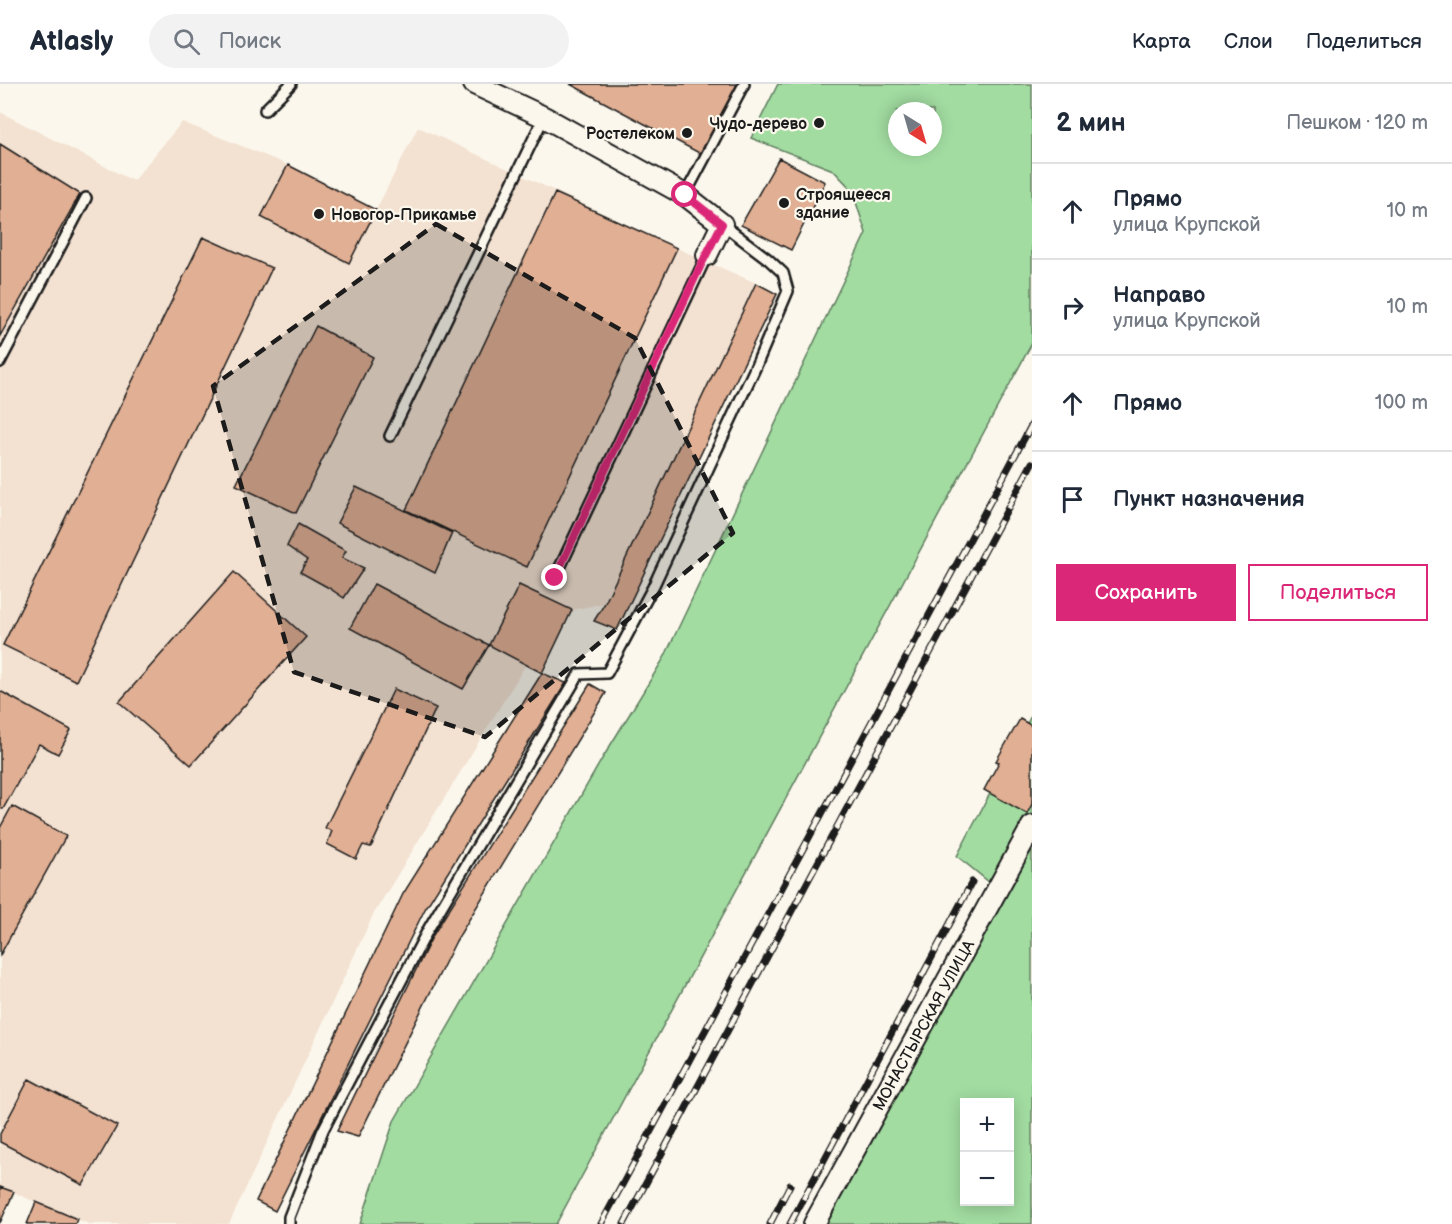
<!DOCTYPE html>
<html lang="ru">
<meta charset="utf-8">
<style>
:root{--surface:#fff;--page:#f2f2f3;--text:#1f2937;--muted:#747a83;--line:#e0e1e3;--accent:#db2777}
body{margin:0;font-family:"Balsamiq Sans",sans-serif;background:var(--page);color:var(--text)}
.controls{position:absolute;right:18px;bottom:18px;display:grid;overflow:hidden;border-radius:0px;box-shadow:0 3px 15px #0003}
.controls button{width:54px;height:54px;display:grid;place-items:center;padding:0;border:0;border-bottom:2px solid var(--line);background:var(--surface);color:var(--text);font:30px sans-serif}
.compass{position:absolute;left:888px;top:18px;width:54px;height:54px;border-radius:50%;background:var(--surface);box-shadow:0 3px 15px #0003;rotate:143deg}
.stop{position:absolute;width:18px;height:18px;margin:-14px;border:4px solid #db2777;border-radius:50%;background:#fff}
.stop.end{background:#db2777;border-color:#fff;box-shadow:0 2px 6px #0008}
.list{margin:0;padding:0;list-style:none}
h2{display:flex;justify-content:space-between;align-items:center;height:78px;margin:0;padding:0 24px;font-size:26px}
h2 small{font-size:20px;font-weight:400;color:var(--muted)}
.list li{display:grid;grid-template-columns:39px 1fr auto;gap:18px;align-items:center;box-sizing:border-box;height:96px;padding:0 24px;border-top:2px solid var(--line)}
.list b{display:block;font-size:22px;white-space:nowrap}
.list p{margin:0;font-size:20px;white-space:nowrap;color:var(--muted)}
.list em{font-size:20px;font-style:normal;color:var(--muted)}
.actions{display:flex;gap:12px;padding:18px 24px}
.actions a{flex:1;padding:14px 0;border:2px solid var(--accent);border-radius:0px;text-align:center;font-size:21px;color:var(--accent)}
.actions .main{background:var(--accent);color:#fff}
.icon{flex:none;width:33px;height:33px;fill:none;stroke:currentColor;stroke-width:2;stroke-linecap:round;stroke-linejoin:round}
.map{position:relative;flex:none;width:1032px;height:1140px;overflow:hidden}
header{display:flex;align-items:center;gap:36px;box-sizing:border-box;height:84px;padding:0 30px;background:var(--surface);border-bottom:2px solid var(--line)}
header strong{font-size:28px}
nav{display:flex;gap:33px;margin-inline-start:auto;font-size:21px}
.search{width:420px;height:54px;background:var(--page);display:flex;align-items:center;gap:15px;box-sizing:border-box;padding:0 21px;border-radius:33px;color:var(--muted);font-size:22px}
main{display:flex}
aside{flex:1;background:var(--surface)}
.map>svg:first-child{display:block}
</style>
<header>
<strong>Atlasly</strong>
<div class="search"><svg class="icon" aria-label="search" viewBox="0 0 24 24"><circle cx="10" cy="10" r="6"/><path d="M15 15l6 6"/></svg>Поиск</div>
<nav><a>Карта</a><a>Слои</a><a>Поделиться</a></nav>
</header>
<main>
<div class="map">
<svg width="1032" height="1140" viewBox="0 0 1032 1140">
<rect width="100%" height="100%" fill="#fbf7ec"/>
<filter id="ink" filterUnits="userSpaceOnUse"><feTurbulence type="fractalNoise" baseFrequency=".0167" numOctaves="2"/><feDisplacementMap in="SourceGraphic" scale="12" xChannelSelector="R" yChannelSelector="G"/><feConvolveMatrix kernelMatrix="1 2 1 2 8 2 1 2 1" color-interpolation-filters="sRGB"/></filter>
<g filter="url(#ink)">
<path fill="#f3e1d1" d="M0 28 133 97 182 38 288 81 376 126 418 43 694 172 756 199 605 519 572 526 542 589 525 582 373 831 229 1140H89L0 1103Z"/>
<path fill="#a2dca1" stroke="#5f7c5e" stroke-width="1.5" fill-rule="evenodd" d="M778 0H1032V259L556 1140H360L394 1037 602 675 664 574 866 149 852 106 833 86 751 54ZM897 27H933V63H897Z
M1032 630V1140H826L1006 812 957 772ZM964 1018H1010V1118H964Z"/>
<path fill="#e1af93" stroke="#1c1c1c" stroke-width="1.5" d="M570 0H739L701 70Z
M0 60 80 110 0 252Z
M779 74 825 98 791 166 741 141Z
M288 81 376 126 349 179 261 133Z
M555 109 677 164 527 483 406 426Z
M203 153 272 184 76 597 3 561Z
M756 199 777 210 617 546 594 537 605 519Z
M316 242 373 273 296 429 236 401Z
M356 403 452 449 435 489 337 439Z
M298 440 346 467 342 474 364 484 344 514 329 504 300 488 307 476 287 462Z
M234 488 306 553 191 681 119 618Z
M374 500 489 561 463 605 350 544Z
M519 501 572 526 542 589 489 561Z
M542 589 566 599 425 825 275 1127 256 1117 403 810Z
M590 600 606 609 456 857 358 1053 337 1047 433 851Z
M394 605 436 624 371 763 363 761 356 775 327 760 332 747 325 744Z
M0 607 71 646 58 670 39 660 3 725 0 724Z
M1020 635 1032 642V720L1027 730 984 706 999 678 996 677Z
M12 722 66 752 0 871V744Z
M29 995 117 1042 83 1101 0 1058V1050Z
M0 1103 14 1108 0 1139Z
M36 1118 77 1135 75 1140H27Z"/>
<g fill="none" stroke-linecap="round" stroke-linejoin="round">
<g stroke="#1c1c1c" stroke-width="14">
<path id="service" d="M265 26 291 0
M685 111 744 0
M0 278 86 114
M390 352 544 33
M555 494 707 171
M289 1140V1133L323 1046 429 844 579 590 607 589 653 503 756 282 788 207 783 189 768 175 722 140"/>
</g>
<g stroke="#1c1c1c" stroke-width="24">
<path id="minor" d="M474 0 544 33 685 111 722 140 707 171
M814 1140 1032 742"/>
</g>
<use href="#service" stroke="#fbf7ec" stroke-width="9"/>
<use href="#minor" stroke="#fbf7ec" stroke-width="20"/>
<g stroke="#1c1c1c" stroke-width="7">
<path id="rail" d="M601 1140 1032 340
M624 1140 1032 379
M770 1140 790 1101
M790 1140 972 798"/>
</g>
<use href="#rail" stroke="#fbf7ec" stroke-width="4.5" stroke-dasharray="14" stroke-linecap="butt"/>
</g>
</g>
<g fill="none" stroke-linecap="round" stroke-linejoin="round" filter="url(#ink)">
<path stroke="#db2777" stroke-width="8" d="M555 494 700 183 722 140 685 111"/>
</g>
<path fill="#1c1c1c" fill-opacity="0.2" stroke="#1c1c1c" stroke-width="4.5" stroke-dasharray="12 8" stroke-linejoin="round" d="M436 140 635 254 733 449 485 653 294 588 213 302Z"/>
<g fill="#1c1c1c" stroke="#fbf7ec" stroke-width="2">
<circle cx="819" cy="39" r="6"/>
<circle cx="687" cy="49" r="6"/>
<circle cx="784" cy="119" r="6"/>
<circle cx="319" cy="130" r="6"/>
</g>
<g text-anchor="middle" stroke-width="4.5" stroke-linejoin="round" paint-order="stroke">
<g font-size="16" font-weight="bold" fill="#1c1c1c" stroke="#fbf7ec" text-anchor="end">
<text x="807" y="45">Чудо-дерево</text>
<text x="675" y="55">Ростелеком</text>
<text x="796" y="116" text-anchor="start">Строящееся<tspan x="796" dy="18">здание</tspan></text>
<text x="331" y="136" text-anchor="start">Новогор-Прикамье</text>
</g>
<g font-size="16" fill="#1c1c1c" stroke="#fbf7ec">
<text transform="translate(923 941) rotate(-61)" y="6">МОНАСТЫРСКАЯ УЛИЦА</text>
</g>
</g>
</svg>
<div class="controls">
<button>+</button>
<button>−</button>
</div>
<svg class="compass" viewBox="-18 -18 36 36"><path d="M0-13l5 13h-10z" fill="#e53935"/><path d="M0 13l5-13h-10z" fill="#747a83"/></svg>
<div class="stop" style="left:685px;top:111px"></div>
<div class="stop end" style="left:555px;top:494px"></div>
</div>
<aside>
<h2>2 мин<small>Пешком · 120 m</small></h2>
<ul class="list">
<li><svg class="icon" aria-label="ahead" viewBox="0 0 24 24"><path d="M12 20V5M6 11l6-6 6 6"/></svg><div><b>Прямо</b><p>улица Крупской</p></div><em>10 m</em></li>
<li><svg class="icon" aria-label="right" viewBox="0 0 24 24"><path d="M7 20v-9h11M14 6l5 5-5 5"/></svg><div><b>Направо</b><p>улица Крупской</p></div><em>10 m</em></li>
<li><svg class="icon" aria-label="ahead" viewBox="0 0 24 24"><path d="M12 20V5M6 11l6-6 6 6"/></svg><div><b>Прямо</b></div><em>100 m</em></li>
<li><svg class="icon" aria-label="arrive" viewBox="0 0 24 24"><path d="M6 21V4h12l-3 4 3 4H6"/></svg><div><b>Пункт назначения</b></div></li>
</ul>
<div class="actions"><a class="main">Сохранить</a><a>Поделиться</a></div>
</aside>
</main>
